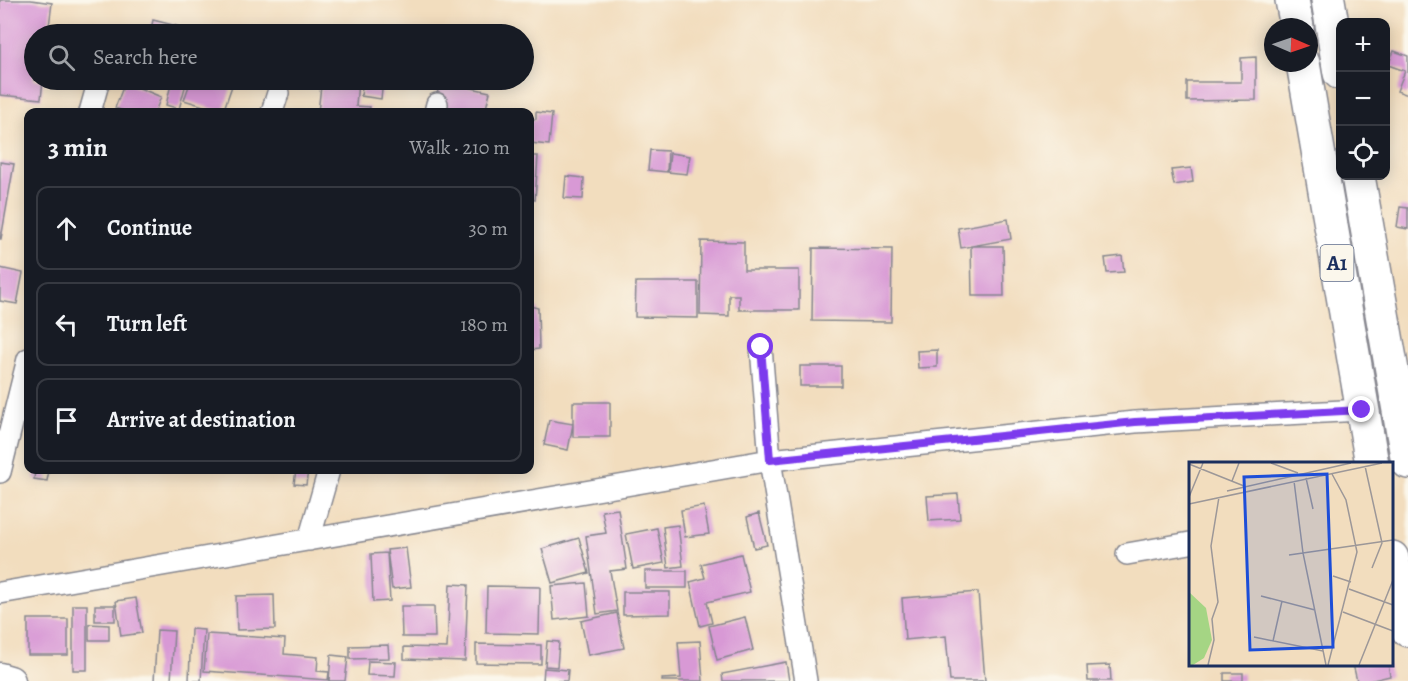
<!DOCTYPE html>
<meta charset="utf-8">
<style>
:root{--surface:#171b24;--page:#20242c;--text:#f1f3f6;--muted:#9ea1a6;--line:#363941}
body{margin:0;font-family:Alegreya,serif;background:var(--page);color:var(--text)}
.controls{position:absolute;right:18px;top:18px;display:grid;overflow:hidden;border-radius:12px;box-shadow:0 3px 15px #0003}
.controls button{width:54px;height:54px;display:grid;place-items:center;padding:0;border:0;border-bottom:2px solid var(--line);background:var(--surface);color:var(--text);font:30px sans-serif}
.compass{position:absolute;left:1264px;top:18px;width:54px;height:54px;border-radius:50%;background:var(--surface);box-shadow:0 3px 15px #0003;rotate:92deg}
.stop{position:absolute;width:18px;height:18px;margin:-14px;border:4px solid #7c3aed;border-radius:50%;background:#fff}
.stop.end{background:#7c3aed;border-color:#fff;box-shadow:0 2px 6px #0008}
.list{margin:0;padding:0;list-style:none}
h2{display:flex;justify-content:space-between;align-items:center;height:78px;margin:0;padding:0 24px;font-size:26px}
h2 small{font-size:20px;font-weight:400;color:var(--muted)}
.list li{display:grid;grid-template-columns:39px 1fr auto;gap:18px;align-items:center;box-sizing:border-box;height:84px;margin:0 12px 12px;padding:0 12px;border:2px solid var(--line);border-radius:12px}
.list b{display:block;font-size:22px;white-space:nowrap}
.list em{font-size:20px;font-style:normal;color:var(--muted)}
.icon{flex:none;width:33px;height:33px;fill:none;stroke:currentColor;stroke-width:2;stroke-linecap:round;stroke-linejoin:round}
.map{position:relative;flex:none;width:1408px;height:681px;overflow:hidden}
.search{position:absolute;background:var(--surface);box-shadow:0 3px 15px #0003;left:24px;top:24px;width:510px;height:66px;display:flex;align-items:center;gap:15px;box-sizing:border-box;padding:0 21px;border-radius:33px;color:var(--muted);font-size:22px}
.panel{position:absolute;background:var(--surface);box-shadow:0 3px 15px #0003;left:24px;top:108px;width:510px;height:366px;border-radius:12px}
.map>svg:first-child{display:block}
</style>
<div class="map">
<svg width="1408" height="681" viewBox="0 0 1408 681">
<rect width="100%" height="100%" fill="#fbf7ec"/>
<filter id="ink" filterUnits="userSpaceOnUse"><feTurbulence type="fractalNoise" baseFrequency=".0167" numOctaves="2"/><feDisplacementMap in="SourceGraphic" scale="12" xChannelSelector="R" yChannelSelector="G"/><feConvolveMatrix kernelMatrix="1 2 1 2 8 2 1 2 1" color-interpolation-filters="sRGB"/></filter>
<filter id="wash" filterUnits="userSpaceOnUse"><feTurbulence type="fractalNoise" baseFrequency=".008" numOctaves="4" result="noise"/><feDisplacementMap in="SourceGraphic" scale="24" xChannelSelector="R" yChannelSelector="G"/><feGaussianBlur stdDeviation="1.35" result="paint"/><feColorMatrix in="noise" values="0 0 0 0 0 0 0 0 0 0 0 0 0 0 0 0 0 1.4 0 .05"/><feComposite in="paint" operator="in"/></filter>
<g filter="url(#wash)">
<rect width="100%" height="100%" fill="#f2ddbe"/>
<g id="blocks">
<path fill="#d899d5" d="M0 0H31L52 3 48 34H34V80H43L41 99 0 95Z
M153 20 177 26 175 34H150Z
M1394 51 1408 56V95L1397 91 1405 71 1388 65Z
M1256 57V100L1187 101V82H1241V58Z
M172 80H187L179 109 166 105Z
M191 80H234L223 112 184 100Z
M334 80 358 81 356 106 370 107 369 112H318L321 86 333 87Z
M363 80H383L381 99 361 96Z
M440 81 490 92 485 112H433Z
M125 82 161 97 155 112H127L115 108Z
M536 112 552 114 549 145 530 143V119H536Z
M650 150 668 151 667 172 648 170Z
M670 153 690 156 687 174 668 172Z
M530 156H538L535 200 530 199Z
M0 162 14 164 1 239H0Z
M1191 168 1193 182 1174 185 1171 170Z
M566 176 584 178 583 199 564 198Z
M1400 207 1408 208V229L1397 227Z
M1008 219 1011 239 961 248 958 228Z
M701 241 744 242V270H799V310H739V295H729V316L700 315Z
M971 246H1003L1004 296H972Z
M813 248 892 249 891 322 812 321Z
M1122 256 1124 272 1107 273 1105 258Z
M0 268 23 273 17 304 0 301Z
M636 282H698V318L635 317Z
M530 306 538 308 539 349 530 350Z
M937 350V367L918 368 917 351Z
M800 366H841V386H800Z
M573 402H610V437H573Z
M549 420 573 424 568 450 544 445Z
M35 470H49L47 481 34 479Z
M296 470H308L306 485 294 484Z
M958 494 960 519 929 521 927 496Z
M704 506 709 534 685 537 681 510Z
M618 509 627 569 610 571 617 611 597 614 586 536 606 533 602 511Z
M759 513 767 545 754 548 747 517Z
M678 525 683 566 668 568 663 527Z
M657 528 664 563 633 569 626 534Z
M579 538 589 573 552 583 542 549Z
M406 548 411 587 392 589 387 550Z
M387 553 390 601 373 602 371 554Z
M741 554 750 592 707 602 712 623 700 626 690 582 705 578 701 564Z
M645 571H687V588H645Z
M586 583 589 616 554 620 551 586Z
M450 584 468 585 465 661 404 659V647L447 648Z
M487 586 540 587 539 634 486 633Z
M623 592H670V614L623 615Z
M978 592 985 681H950L946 636 905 640 902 598Z
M274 595 275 629 237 630 236 596Z
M136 598 142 633 121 636 116 601Z
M73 605H87V670H73Z
M95 605H115V621H95Z
M401 606H434L435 637H402Z
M617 613 624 648 588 655 581 621Z
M745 617 753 650 717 660 709 626Z
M28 619H68V655H28Z
M89 624 109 625V640H89Z
M191 629 204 630 201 681H189Z
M157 630 174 631 171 681H154Z
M207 634 285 639 284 654 318 657 317 671 329 672 328 680 204 671Z
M547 641 559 642 557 667 545 666Z
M700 641 703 681H662V679L681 678 678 642Z
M476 644 541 645V664L476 663Z
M388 645 389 658 350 659V646Z
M331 655 348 657 345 681H329Z
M368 661 396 662 395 676 367 675Z
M786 662 789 681H723L722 674Z
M1353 664H1388L1390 676 1369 681H1357Z
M1110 665 1111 681H1088L1087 666Z
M544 668 568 670 567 681H543Z
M1224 673H1243V681H1224Z"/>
</g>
</g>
<g filter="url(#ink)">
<use href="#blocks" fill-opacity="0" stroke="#86868e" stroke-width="1.5"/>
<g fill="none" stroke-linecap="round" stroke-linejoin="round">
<g stroke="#86868e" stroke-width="24">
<path id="street" d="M90 112 99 80
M272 112 278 93
M435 112 437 104
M761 347 770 460 806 681
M0 472 28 359
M309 540 329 470
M1127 554 1190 543
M0 593 770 460 1135 422 1361 410"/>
</g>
<g stroke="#86868e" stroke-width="33">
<path id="secondary" d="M0 678 10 681"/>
</g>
<g stroke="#86868e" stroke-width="36">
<path id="primary" d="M1292 0 1297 27
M1328 0 1340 73
M1303 63 1372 464
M1358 176 1408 462
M1392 558 1408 630"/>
</g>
<use href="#street" stroke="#fff" stroke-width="21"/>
<use href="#secondary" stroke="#fff" stroke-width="30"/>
<use href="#primary" stroke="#fff" stroke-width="33"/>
</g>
</g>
<g fill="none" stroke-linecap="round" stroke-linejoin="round" filter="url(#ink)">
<path stroke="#7c3aed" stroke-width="8" d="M761 347 770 460 1135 422 1362 410"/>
</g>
<g text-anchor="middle" stroke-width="6" stroke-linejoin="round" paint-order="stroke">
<rect fill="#fbf7ec" stroke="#5e6b89" stroke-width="1.5" x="1320.5" y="245" width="33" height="36" rx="4.5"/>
<g font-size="21" font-weight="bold" fill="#1b2f5e">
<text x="1337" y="270">A1</text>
</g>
</g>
<g transform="translate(1189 462)">
<rect width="204" height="204" fill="#f2ddbe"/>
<path d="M0 130 17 146 23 178 15 196 4 203H0Z" fill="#a5d584"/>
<path fill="none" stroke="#9c9798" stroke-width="1.5" d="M82 1 109 11M0 2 55 24M176 4 193 81 183 106M117 16 124 47M43 19 50 1M105 19 114 91 137 203M38 29 162 1M0 35 14 1M0 42 193 1M100 93 204 78M144 114 162 120M160 127 204 143M72 134 126 148M154 150 204 169M65 175 134 189M84 179 93 139M19 203 25 178 23 157 29 140 22 84 30 35M139 203 168 90 157 38 143 12M170 203 204 118"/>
<path fill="#1d4ed8" fill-opacity="0.15" stroke="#1d4ed8" stroke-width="3" d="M138 12 144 185 61 188 55 15Z"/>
<rect width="204" height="204" fill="none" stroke="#1b2f5e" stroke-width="3"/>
</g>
</svg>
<div class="controls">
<button>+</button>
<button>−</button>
<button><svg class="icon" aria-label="locate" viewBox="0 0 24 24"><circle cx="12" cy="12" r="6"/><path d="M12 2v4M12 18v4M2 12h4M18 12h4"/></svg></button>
</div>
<svg class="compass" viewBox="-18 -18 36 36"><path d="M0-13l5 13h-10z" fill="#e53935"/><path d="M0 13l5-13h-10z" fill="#9ea1a6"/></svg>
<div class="stop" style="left:761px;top:347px"></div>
<div class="stop end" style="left:1362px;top:410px"></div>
<div class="search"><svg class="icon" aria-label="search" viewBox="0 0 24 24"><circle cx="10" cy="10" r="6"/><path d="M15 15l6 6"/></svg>Search here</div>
<section class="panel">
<h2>3 min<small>Walk · 210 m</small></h2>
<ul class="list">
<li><svg class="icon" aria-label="ahead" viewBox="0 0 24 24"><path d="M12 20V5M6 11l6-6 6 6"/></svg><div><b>Continue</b></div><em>30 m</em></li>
<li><svg class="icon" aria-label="left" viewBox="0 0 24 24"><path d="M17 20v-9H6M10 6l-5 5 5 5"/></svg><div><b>Turn left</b></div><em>180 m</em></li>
<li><svg class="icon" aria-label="arrive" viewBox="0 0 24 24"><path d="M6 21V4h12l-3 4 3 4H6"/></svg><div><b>Arrive at destination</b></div></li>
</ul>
</section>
</div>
